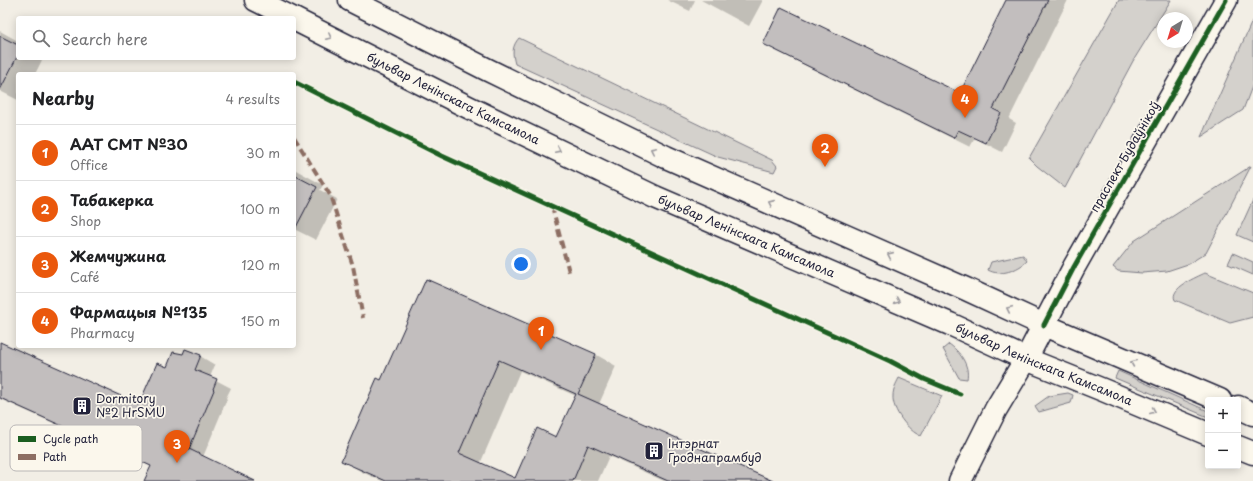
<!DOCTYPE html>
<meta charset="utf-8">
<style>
:root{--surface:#fff;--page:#f2f2f2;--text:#202124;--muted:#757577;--line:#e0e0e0;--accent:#ea580c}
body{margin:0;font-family:"Playpen Sans",sans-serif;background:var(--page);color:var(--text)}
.controls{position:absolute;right:12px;bottom:12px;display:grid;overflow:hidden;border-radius:4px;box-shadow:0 2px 10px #0003}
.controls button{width:36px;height:36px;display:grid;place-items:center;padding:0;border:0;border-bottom:1px solid var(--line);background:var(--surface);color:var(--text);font:20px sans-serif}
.compass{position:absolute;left:1157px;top:12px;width:36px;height:36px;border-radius:50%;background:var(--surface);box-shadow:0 2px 10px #0003;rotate:218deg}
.you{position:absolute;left:521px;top:264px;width:14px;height:14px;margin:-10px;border:3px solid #fff;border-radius:50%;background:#1a73e8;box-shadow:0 0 0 6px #1a73e833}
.badge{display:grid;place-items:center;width:26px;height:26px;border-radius:50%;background:var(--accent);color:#fff;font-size:13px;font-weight:700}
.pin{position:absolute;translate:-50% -33px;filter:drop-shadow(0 1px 2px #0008)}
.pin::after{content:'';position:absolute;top:21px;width:14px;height:12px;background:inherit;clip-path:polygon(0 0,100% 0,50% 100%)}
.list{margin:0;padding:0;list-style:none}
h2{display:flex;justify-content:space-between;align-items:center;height:52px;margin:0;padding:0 16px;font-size:17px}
h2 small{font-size:13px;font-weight:400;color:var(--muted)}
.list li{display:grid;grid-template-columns:26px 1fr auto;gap:12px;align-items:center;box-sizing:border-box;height:56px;padding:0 16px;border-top:1px solid var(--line)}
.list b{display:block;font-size:15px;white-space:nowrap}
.list p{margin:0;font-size:13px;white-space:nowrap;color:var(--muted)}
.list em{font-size:13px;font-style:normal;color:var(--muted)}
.icon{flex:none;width:22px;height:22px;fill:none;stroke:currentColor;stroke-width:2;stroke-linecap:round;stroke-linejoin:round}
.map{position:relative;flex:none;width:1253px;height:481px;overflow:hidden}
.search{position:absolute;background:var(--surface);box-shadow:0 2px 10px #0003;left:16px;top:16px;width:280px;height:44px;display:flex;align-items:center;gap:10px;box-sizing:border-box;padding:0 14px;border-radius:4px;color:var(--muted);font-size:15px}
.panel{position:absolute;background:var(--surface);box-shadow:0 2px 10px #0003;left:16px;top:72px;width:280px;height:276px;border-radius:4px}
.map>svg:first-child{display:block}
</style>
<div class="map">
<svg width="1253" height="481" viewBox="0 0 1253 481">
<rect width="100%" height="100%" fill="#f2eee5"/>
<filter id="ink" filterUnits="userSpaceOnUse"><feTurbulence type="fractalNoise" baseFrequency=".025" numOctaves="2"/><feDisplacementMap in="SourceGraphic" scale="8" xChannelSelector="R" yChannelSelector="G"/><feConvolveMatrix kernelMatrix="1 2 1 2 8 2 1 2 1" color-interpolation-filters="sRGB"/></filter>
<g filter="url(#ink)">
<path fill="#d4d1cc" stroke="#7b7a84" d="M1119 0H1171L1133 61 1065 188 1037 166 1029 158Z
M1253 19V84L1243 110 1201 137Z
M519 38 772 160 777 166 774 172 718 157 515 64C512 53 512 46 519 38Z
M1251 166 1206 253 1188 264 1167 271 1142 273 1118 271 1113 267 1134 241Z
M1253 200V242L1237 235Z
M1233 253 1253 262V275L1228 264Z
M1023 255 1027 261C1018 270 1000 277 988 270L991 262Z
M1205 273 1253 293V317L1230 323 1175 300C1169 288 1197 277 1205 273Z
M949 344C959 351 970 365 967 379L959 378 943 349Z
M1118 371 1208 411V417L1115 378Z
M899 378 942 396 921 436C908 431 892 410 893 396 893 389 896 384 899 378Z
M1068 393 1073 395 1071 403 1039 412 1035 406 1049 396Z"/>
<path fill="#0003" fill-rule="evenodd" d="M667 0H695L690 11Z
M701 0H763L749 26Z
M1007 0H1068L1009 119 1016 123 1002 152 975 138 970 147 780 53 764 44 960 94Z
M0 31 18 41V58H38L42 60 35 74H18V100L0 91Z
M294 169 323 185 320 190 337 199 316 240 294 229Z
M426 280 595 354 616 366 599 404 771 481H664L609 456 598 481H382L362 472 342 460 382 382ZM520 371 576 396 557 438 515 479 480 464Z
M0 343 140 405 167 369 184 355 186 350 200 356 215 365 210 377 231 388 226 398 227 399 203 457 251 481H145L152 467 0 399Z"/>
<path fill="#c2bebe" stroke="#22223b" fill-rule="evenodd" d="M1006 0H1048L993 109 1001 113 986 143 958 130 954 138 763 44 781 7 960 93Z
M0 36 18 45V55L0 90Z
M294 175 317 187 294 231Z
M426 279 596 354 578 394 773 481H668L588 445 573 481H386L341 461 377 378 381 380ZM499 360 576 394 556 437 537 428 515 478 459 453Z
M0 342 139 404 157 363 167 367 173 352 183 354 185 349 201 355 195 370 217 379 213 389 214 390 189 449 255 481H144L151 466 0 398Z"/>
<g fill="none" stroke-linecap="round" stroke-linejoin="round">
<g stroke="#22223b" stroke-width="25">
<path id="secondary" d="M960 481 996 409 1026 359 1074 267 1226 0"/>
</g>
<g stroke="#22223b" stroke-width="25">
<g id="primary">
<path d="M256 0 292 18"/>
<path d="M350 0 488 70 666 157 966 289 1044 325 1220 400"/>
<path id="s1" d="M294 19 468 107 655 197 950 324 1026 359 1103 390 1208 434"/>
<path d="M1238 407 1253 414"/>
<path d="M1238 447 1253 453"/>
</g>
</g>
<use href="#secondary" stroke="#fbf7ec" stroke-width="22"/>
<use href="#primary" stroke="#fbf7ec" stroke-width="22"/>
<path stroke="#8d6e63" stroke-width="4" stroke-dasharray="8 4" stroke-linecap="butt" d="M294 137 330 195 353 266 363 318
M552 206 569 272"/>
<g stroke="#fbf7ec" stroke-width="8">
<path id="cycleway" d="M294 82 442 156 890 361 924 379 960 394
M1044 325 1074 267 1226 0"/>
</g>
<use href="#cycleway" stroke="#1b5e20" stroke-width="5"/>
</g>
<defs><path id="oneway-chevron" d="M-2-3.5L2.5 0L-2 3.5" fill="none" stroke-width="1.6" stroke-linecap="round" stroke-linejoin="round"/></defs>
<g stroke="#99979c">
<use href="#oneway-chevron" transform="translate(329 37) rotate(27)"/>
<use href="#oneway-chevron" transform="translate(558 150) rotate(26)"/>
<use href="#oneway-chevron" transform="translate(653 150) rotate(-154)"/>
<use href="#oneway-chevron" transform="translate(771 203) rotate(-156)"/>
<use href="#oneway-chevron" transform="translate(890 255) rotate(-156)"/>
<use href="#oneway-chevron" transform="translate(897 301) rotate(23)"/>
<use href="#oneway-chevron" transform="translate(1009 309) rotate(-155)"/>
<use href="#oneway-chevron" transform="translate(1133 363) rotate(-157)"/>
<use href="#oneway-chevron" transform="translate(1153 411) rotate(23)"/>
</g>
</g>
<defs>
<g id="building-square" transform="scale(1)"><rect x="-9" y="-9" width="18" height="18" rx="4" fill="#22223b" stroke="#fbf7ec"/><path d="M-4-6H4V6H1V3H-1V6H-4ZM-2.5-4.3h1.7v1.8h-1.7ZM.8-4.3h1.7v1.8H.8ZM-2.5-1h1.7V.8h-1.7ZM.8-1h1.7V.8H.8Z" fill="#fff"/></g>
</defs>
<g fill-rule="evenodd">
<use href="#building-square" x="82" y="406"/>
<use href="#building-square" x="654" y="451"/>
</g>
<g text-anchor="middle" stroke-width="3.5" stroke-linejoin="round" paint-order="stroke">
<g font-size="12" fill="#22223b" stroke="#fbf7ec">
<text dy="4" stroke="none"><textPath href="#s1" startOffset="178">бульвар Ленінскага Камсамола</textPath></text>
<text transform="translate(1125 157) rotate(-60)" y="4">праспект Будаўнікоў</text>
<text dy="4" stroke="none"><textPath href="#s1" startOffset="502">бульвар Ленінскага Камсамола</textPath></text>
<text dy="4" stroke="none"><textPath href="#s1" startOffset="826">бульвар Ленінскага Камсамола</textPath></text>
</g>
<g font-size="12" fill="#22223b" stroke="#fbf7ec" text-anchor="start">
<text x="96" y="403">Dormitory<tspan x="96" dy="14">№2 HrSMU</tspan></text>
<text x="668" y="448">Інтэрнат<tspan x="668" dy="14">Гроднапрамбуд</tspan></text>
</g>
</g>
<rect x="10" y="425" width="132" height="46" rx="6" fill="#fbf7ec" stroke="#bab7b7" stroke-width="1"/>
<rect x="18" y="436" width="18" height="6" fill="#1b5e20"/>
<rect x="18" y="454" width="18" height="6" fill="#8d6e63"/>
<g font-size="11" fill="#22223b">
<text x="43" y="443">Cycle path</text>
<text x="43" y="461">Path</text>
</g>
</svg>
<div class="controls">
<button>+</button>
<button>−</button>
</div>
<svg class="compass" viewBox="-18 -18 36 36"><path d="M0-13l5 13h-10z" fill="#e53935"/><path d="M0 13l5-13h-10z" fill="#757577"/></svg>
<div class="you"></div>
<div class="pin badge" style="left:541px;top:350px">1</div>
<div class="pin badge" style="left:825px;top:167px">2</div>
<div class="pin badge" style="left:177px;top:463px">3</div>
<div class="pin badge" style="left:965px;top:118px">4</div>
<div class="search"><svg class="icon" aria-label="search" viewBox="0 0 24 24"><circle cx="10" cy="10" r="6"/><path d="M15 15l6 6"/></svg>Search here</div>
<section class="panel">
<h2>Nearby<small>4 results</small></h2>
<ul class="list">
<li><span class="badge">1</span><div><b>ААТ СМТ №30</b><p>Office</p></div><em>30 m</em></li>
<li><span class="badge">2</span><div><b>Табакерка</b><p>Shop</p></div><em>100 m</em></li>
<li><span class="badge">3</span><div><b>Жемчужина</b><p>Café</p></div><em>120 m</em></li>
<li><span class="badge">4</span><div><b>Фармацыя №135</b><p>Pharmacy</p></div><em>150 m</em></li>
</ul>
</section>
</div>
